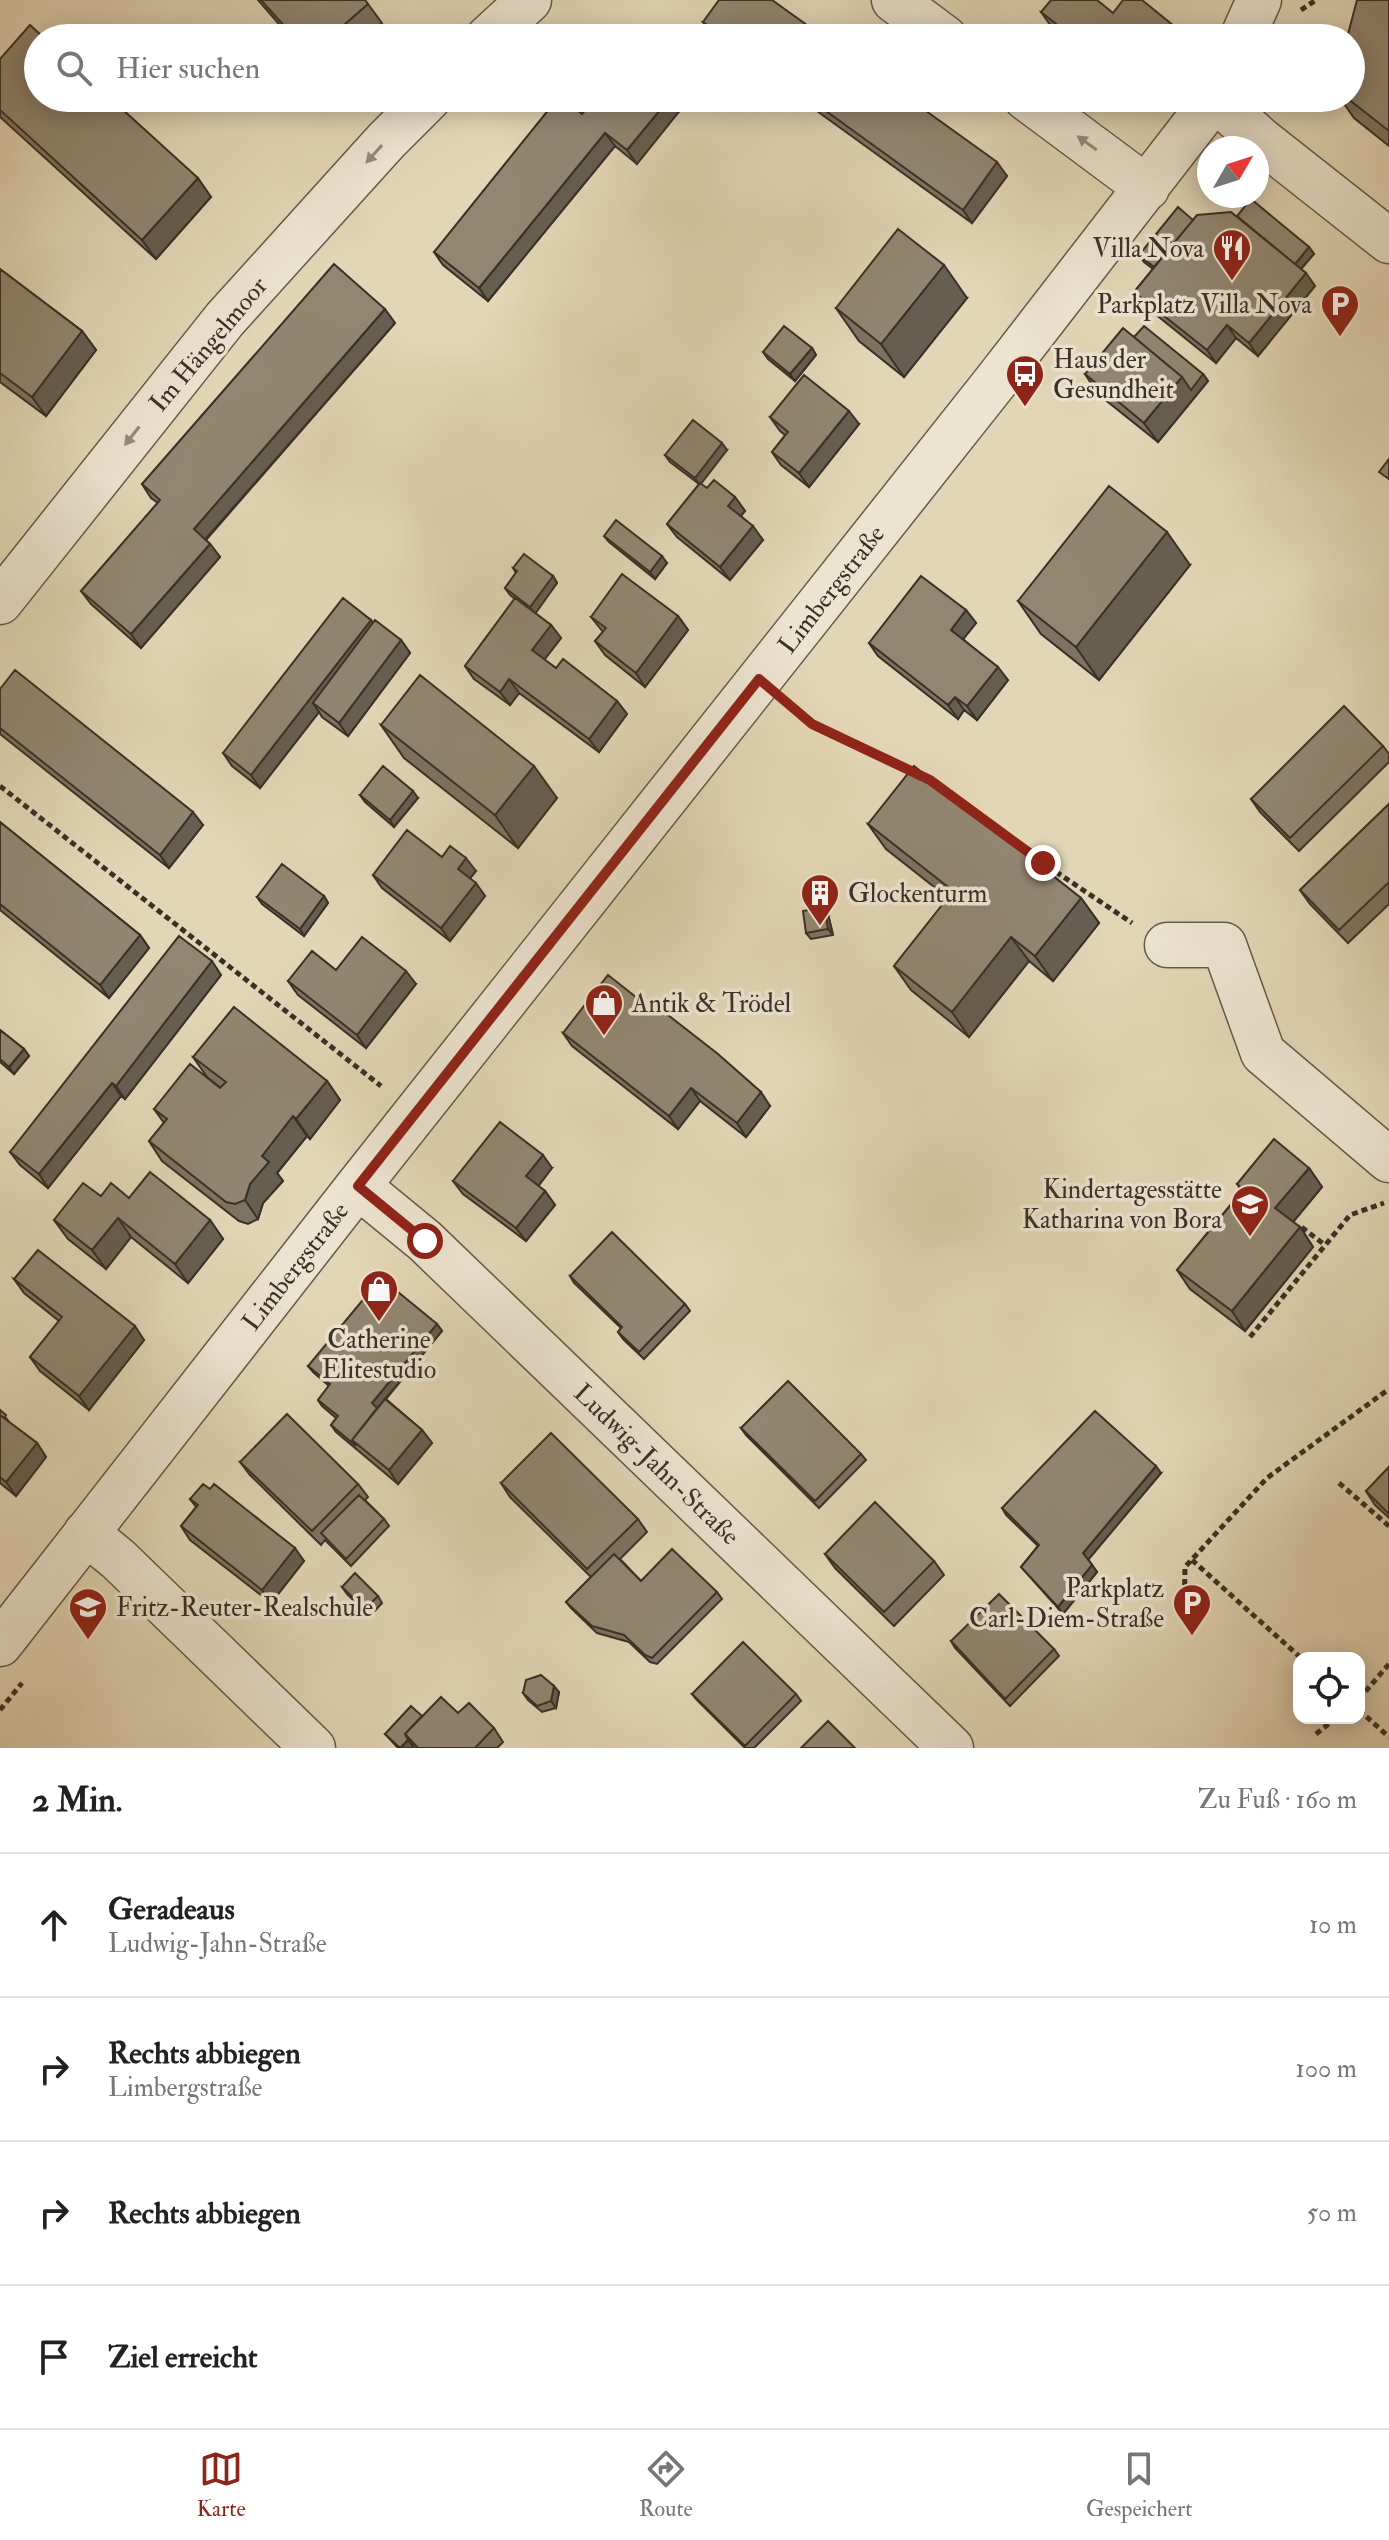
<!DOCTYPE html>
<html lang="de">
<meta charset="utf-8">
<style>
:root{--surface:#fff;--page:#f2f2f2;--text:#222;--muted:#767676;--line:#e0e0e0;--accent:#8f2418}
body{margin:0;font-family:"IM FELL Double Pica",serif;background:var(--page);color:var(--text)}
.controls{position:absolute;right:24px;bottom:24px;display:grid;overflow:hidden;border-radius:16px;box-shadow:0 4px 20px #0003}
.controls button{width:72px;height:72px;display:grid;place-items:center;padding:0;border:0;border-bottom:2px solid var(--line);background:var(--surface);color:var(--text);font:40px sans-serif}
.compass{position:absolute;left:1197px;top:136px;width:72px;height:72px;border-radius:50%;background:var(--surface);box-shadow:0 4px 20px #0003;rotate:51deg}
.stop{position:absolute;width:24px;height:24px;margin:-18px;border:6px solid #8f2418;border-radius:50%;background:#fff}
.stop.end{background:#8f2418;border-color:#fff;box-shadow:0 2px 8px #0008}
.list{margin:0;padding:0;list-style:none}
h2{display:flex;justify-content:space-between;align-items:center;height:104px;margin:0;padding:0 32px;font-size:34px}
h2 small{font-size:26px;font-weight:400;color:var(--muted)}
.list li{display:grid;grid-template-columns:52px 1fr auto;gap:24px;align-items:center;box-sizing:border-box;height:144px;padding:0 32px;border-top:2px solid var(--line)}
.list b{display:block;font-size:30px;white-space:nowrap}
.list p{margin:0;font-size:26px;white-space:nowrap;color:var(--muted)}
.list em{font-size:26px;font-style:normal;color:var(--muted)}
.icon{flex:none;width:44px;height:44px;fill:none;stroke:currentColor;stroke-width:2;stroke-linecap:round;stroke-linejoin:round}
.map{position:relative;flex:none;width:1389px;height:1748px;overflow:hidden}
.search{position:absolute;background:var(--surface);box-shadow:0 4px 20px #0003;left:24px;right:24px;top:24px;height:88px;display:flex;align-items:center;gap:20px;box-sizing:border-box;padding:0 28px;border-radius:44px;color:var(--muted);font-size:30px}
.sheet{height:680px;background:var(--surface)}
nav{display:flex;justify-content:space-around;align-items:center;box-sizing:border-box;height:112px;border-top:2px solid var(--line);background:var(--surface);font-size:22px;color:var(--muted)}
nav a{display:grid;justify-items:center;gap:4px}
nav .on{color:var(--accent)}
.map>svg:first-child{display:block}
</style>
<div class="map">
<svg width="1389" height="1748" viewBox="0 0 1389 1748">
<rect width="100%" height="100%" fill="#e3d6b6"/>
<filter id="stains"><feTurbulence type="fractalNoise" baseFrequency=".0025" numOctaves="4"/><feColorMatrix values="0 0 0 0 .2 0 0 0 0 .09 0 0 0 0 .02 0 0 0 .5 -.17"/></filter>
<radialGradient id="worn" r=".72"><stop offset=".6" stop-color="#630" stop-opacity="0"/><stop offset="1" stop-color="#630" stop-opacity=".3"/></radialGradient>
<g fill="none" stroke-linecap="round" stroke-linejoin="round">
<g stroke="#655a4a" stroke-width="47">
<path id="minor" d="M894 0 945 38
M488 38 529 0
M1242 38 1259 0
M1026 98 1147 188
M1215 99 1261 140 1389 241
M0 602 225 319 386 141 429 98
M1167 945H1224L1263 1053 1389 1160
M358 1186 425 1241 951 1748
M86 1533 118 1559 313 1748
M0 1644 358 1186 996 381 1215 98"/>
</g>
<path stroke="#3b3026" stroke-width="5" stroke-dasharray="6 4" stroke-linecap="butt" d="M1301 10 1316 0
M791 706 812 724 915 773
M0 786 381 1086
M951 795 1043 863 1132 923
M1295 1232 1300 1226 1325 1245
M1250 1337 1350 1215 1384 1203
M1339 1483 1389 1526
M1192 1560 1301 1658
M1184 1615 1185 1567 1267 1478 1389 1389
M1359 1699 1389 1664
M0 1710 22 1683
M1359 1710 1389 1737
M1316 1734 1336 1718"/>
<use href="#minor" stroke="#ede4d0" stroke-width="44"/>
</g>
<path fill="#7e7361" stroke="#3b3026" stroke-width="2" d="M258 0H365L382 23 365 38H291Z
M1389 0V146L1354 118 1340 98H1351Z
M1041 12 1185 38H1066L1051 26Z
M703 22 825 38H717L713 35Z
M0 59 211 197 156 259 0 117Z
M595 98 637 164 615 146 488 301 443 265 434 252 582 114Z
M799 98H908L1007 176 972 223Z
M1237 216 1309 247 1314 254 1301 269 1315 286 1258 356 1236 338 1216 363 1144 305 1134 292 1153 269 1144 262 1139 255 1193 220Z
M0 269 82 331 96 350 46 416 0 382Z
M967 298 904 377 859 341 836 308Z
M395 323 206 540 210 544 220 557 141 648 91 604 81 591 158 503 151 498 142 484Z
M812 348 816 355 795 381 768 359 763 352Z
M1085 374H1203L1208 381 1158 442 1098 394Z
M770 417 859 424 809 487 781 465 772 452 785 435 780 431Z
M727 450 700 484 707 488 735 497 745 511 741 516 763 540 730 580 677 537 667 524 699 484 670 462 665 455Z
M604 536 667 563 655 579 609 542Z
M1190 565 1099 680 1041 634 1018 601Z
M513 568 553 576 557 583 535 613 551 625 561 638 544 660 556 668 617 701 627 714 599 752 519 693 510 705 474 679 465 666 515 599 510 595 505 588 516 573Z
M966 610 976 623 963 639 1008 680 977 720 964 710 958 719 878 656 869 643Z
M678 616 688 630 645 687 605 655 595 641 603 632 591 617Z
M373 623 401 640 410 653 348 736 322 717 319 712 260 788 232 766 223 753Z
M0 689 203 825 169 868 0 734Z
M381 725 557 798 518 848 404 758Z
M1383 746 1389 754V762L1299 851 1260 812 1251 799Z
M360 795 418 798 394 827 365 802Z
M1389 804V904L1348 943 1310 904 1300 890Z
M0 822 140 935 149 948 109 998 0 910Z
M868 824 1081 898 1099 923 1053 981 1029 961 969 1037 911 990 894 966 948 898 886 849Z
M442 857 476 871 470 878 485 896 450 941 382 888 373 875Z
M324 896 328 903 304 936 262 904 257 897Z
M828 914 833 935 811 939 806 933Z
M336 970 416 984 366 1048 298 995 288 981Z
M221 975 125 1099 121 1096 48 1188 20 1165 10 1152Z
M0 1030 24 1049 29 1056 14 1074 0 1062Z
M563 1033 770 1106 746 1137 700 1101 678 1129 572 1046Z
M193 1057 327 1081 340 1100 310 1139 307 1136 277 1173 283 1181 263 1203 258 1219 248 1224 239 1221 162 1161 149 1141 164 1123 154 1109 221 1088 207 1077Z
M552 1168 538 1186 545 1191 555 1205 526 1241 463 1194 453 1181Z
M1309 1168 1322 1187 1293 1222 1300 1227 1313 1247 1245 1331 1190 1289 1177 1270 1242 1191 1237 1184Z
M101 1196 129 1198 210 1220 223 1239 188 1283 131 1237 106 1269 68 1239 54 1220Z
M570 1276 685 1304 690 1311 644 1359 623 1339 618 1332 621 1328 574 1283Z
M14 1279 144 1340 89 1410 40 1371 30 1357 59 1321 24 1293Z
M437 1324 442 1331 386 1399 422 1430 432 1443 398 1484 336 1432 331 1425 336 1418 322 1406 318 1400 329 1386 313 1372 308 1366Z
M0 1410 10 1423 37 1443 46 1457 16 1496 0 1483Z
M741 1428 861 1454 866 1460 819 1508 746 1435Z
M240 1462 358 1484 368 1497 365 1500 384 1519 389 1526 351 1566 325 1540 321 1545 250 1475Z
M1389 1467V1518L1375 1505 1366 1491Z
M1161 1473 1088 1559 1097 1572 1063 1614 1021 1567 1038 1546 1006 1515 1002 1508Z
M501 1483 638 1519 647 1532 620 1559 641 1581 717 1592 722 1599 657 1664 650 1662 629 1642 597 1633 571 1608 566 1602 591 1577 510 1497Z
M210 1489 304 1561 271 1603 190 1540 181 1526 196 1507 190 1499Z
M825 1554 934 1561 944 1575 894 1626 835 1568Z
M342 1587 378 1596 382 1603 370 1616 347 1594Z
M951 1641 1054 1649 1059 1656 1010 1706 955 1648Z
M559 1692 556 1708 542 1712 528 1700 523 1693Z
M692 1694H796L801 1701 754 1748H745L697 1700Z
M458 1713 494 1728 503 1742 497 1748H414L413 1746 412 1748H398L385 1734 422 1716Z"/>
<path fill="#665e4f" stroke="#3b3026" stroke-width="2" d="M1180 31 1185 38H1174Z
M670 98H690L637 164 627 150Z
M605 133 615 146 488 301 479 288Z
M997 162 1007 176 972 223 963 210Z
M198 178 211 197 156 259 142 240Z
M1309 247 1314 254 1298 272 1294 266Z
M944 265 967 298 904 377 881 344Z
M1306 273 1315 286 1258 356 1249 343Z
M385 309 395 323 203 542 194 529Z
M1227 325 1236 338 1216 363 1207 350Z
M82 331 96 350 46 416 32 397Z
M812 348 816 355 795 381 790 374Z
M1203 374 1208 381 1158 442 1144 423 1182 377Z
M849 411 859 424 809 487 799 473Z
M722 443 727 450 700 485 695 478Z
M735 497 745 511 738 519 728 506Z
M753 526 763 540 730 580 720 567Z
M1167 532 1190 565 1099 680 1076 647Z
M210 544 220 557 141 648 131 634Z
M662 556 667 563 655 579 650 572Z
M553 576 557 583 535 614 530 607Z
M966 610 976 623 960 643 951 630Z
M678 616 688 630 645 687 636 673Z
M371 620 380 633 313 703 319 712 260 788 251 775Z
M551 625 561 638 541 664 532 650Z
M401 640 410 653 348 736 339 723Z
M998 667 1008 680 977 720 967 706Z
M509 679 519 693 510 705 500 692Z
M955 697 964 710 958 719 948 705Z
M617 701 627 714 599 752 589 739Z
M534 766 557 798 518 848 495 815Z
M413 791 418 798 394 827 390 820Z
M193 812 203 825 169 868 160 855Z
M466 858 476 871 467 882 458 869Z
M476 883 485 896 450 941 441 928Z
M324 896 328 903 304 936 300 929Z
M1081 898 1099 923 1053 981 1035 956Z
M824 907 828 914 833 935 828 929Z
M140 935 149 948 109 998 100 985Z
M1011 937 1029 961 969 1037 952 1012Z
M212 961 221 975 125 1099 116 1086Z
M406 971 416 984 366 1048 357 1035Z
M24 1049 29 1056 14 1074 9 1067Z
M327 1081 340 1100 310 1139 296 1119Z
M112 1083 121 1096 48 1188 39 1174Z
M691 1088 700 1101 678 1129 669 1116Z
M761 1092 770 1106 746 1137 737 1123Z
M293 1116 307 1136 277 1173 283 1181 263 1203 258 1219 245 1200 250 1184 262 1156Z
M543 1155 552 1168 536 1189 526 1176Z
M1309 1168 1322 1187 1288 1228 1275 1208Z
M545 1191 555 1205 526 1241 516 1228Z
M118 1218 131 1237 106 1269 92 1250Z
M210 1220 223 1239 188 1283 175 1264Z
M1300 1227 1313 1247 1245 1331 1232 1311Z
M437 1324 442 1331 376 1410 372 1403Z
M135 1326 144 1340 89 1410 79 1396Z
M422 1430 432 1443 398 1484 389 1470Z
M37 1443 46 1457 16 1496 6 1482Z
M1156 1466 1161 1473 1088 1560 1083 1553Z
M295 1548 304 1561 271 1603 262 1590Z
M1092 1565 1097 1572 1063 1614 1058 1607Z
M554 1686 559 1692 556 1708 551 1701Z
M408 1740 413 1746 412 1748H401Z"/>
<path fill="#928671" stroke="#3b3026" stroke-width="2" d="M261 0H365L368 4 329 38H295Z
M719 0H772L825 38H726L703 22Z
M1051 0H1097L1113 13 1123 0H1142L1180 31 1174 38H1074L1041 12Z
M1357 0H1389V131L1347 98H1351V38H1347Z
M30 25 44 38H38V98H110L198 178 142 240 0 110V59Z
M558 98H563L582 114 595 98H670L627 150 605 133 479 288 434 252Z
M808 98H908L997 162 963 210Z
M1251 199 1309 247 1295 264 1237 216Z
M1178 207 1193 220 1154 267 1139 255Z
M1231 212 1306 273 1249 343 1227 325 1207 350 1134 292 1197 215Z
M898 229 944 265 881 344 836 308Z
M334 264 385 309 194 529 210 544 131 634 81 591 160 500 142 484Z
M0 269 82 331 32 397 0 373Z
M784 326 812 348 790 374 763 352Z
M1144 326 1203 374 1191 390 1182 377 1134 337Z
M1123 328 1182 377 1144 423 1085 374Z
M804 375 849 411 799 473 772 452 788 432 770 417Z
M693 420 722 443 695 478 665 455Z
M1389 459V479L1379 472Z
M714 480 735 497 728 506 753 526 720 567 667 524 700 483 707 488Z
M1109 486 1167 532 1076 647 1018 601Z
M616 520 662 556 650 572 604 536Z
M524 554 553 576 530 607 505 588 517 571 513 568Z
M622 574 678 616 636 673 595 641 606 628 591 617Z
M921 576 966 610 951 630 998 667 967 706 955 697 948 705 869 643Z
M343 598 371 620 251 775 223 753Z
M515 598 551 625 532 650 556 668 563 659 617 701 589 739 509 679 500 692 465 666Z
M375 620 401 640 339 723 313 703Z
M15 670 193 812 160 855 0 728V689Z
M420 675 534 766 495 815 381 725Z
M1344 706 1383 746 1290 838 1251 799Z
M383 766 413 791 390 820 360 795Z
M914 766 1081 898 1035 956 1011 937 952 1012 894 966 953 891 868 824Z
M1389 804V882L1339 930 1300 890Z
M0 822 140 935 100 985 0 904Z
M407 830 442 857 450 846 466 858 458 869 476 883 441 928 373 875Z
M282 864 324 896 300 929 257 897Z
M824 907 828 929 806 933 803 911Z
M179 936 212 961 116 1086 112 1083 39 1174 10 1152Z
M362 937 406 971 357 1035 288 981 312 951 336 970Z
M608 975 646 1005 650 1001 718 1054 761 1092 737 1123 691 1088 669 1116 563 1033Z
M234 1007 327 1081 296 1119 293 1116 262 1156 269 1162 250 1184 245 1200 235 1204 226 1202 149 1141 167 1119 154 1109 190 1064 220 1088 226 1082 193 1057Z
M0 1030 24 1049 9 1067 0 1059Z
M500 1122 543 1155 526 1176 545 1191 516 1228 453 1181Z
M1274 1139 1309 1168 1275 1208 1300 1227 1232 1311 1177 1270 1243 1190 1237 1184Z
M150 1172 210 1220 175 1264 118 1218 92 1250 54 1220 83 1183 101 1196 111 1183 129 1198Z
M612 1232 685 1304 639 1352 618 1332 622 1327 570 1276Z
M38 1250 135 1326 79 1396 30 1357 62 1317 14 1279Z
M381 1278 437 1324 372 1403 377 1408 352 1440 356 1446 331 1425 338 1416 318 1400 330 1384 308 1366Z
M788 1381 861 1454 815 1501 741 1428Z
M385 1399 422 1430 389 1470 352 1440Z
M0 1410 6 1415 4 1418 0 1415Z
M1095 1411 1156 1466 1083 1553 1092 1565 1058 1607 1021 1567 1039 1545 1002 1508Z
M287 1414 358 1484 312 1531 240 1462Z
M0 1415 37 1443 6 1482 0 1477Z
M551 1433 638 1519 587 1569 501 1483Z
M1389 1467V1514L1366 1491Z
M203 1484 210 1489 214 1484 295 1548 262 1590 181 1526 198 1505 190 1499Z
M359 1495 384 1519 346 1559 321 1533Z
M875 1502 934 1561 884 1612 825 1554Z
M672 1549 717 1592 652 1658 645 1655 624 1635 592 1626 566 1602 614 1554 641 1581Z
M355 1573 378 1596 365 1609 342 1587Z
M999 1594 1054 1649 1005 1699 951 1641Z
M743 1642 796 1694 745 1746 692 1694Z
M541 1675 554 1686 551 1701 537 1706 523 1693 526 1680Z
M441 1697 458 1713 469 1703 494 1728 475 1748H418L405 1734Z
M411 1706 422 1716 405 1734 408 1740 400 1748 385 1734Z
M828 1721 855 1748H801Z"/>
<defs><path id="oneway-solid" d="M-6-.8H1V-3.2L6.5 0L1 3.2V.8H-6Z" transform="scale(2)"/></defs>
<g fill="#948a7b">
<use href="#oneway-solid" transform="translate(1087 143) rotate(-144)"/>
<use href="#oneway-solid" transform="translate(374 154) rotate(132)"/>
<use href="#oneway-solid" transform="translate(132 436) rotate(128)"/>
</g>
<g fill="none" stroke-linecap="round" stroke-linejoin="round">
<path stroke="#8f2418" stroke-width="10" d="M425 1241 358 1186 759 679 812 724 930 780 1043 863"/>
</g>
<defs>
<g id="restaurant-pin" transform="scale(2)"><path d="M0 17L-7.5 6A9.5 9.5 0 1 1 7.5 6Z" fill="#8f2418" stroke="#ede4d0"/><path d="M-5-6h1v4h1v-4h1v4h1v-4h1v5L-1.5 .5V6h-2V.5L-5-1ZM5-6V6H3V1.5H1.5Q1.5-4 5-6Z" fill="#fff"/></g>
<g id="parking-pin" transform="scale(2)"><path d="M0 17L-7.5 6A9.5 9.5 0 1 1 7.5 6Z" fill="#8f2418" stroke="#ede4d0"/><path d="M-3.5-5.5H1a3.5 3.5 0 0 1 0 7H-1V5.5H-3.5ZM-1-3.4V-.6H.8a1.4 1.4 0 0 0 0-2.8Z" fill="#fff"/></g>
<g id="bus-pin" transform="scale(2)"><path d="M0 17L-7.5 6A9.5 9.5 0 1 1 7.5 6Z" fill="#8f2418" stroke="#ede4d0"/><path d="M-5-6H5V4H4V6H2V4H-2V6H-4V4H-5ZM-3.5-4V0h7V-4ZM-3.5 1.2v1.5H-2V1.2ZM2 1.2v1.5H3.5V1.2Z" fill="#fff"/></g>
<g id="building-pin" transform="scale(2)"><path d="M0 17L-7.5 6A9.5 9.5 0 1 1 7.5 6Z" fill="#8f2418" stroke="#ede4d0"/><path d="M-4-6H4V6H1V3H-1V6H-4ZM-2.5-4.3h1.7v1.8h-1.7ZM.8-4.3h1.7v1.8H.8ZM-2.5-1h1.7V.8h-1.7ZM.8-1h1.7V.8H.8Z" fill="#fff"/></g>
<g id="shop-pin" transform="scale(2)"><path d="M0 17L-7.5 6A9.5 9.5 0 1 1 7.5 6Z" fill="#8f2418" stroke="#ede4d0"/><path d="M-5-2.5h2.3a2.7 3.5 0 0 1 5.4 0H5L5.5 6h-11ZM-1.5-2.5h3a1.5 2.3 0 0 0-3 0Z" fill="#fff"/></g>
<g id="school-pin" transform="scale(2)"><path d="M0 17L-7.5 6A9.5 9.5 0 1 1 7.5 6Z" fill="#8f2418" stroke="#ede4d0"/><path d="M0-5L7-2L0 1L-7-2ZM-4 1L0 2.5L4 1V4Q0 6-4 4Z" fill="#fff"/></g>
</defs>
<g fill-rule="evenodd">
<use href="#restaurant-pin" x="1232" y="248"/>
<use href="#parking-pin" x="1340" y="304"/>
<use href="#bus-pin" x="1025" y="374"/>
<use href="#building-pin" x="820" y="893"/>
<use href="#shop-pin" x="604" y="1003"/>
<use href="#school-pin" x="1250" y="1204"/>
<use href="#shop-pin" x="379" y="1289"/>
<use href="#parking-pin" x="1192" y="1603"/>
<use href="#school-pin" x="88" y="1607"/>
</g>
<g text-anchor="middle" stroke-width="7" stroke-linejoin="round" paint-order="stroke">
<g font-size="26" fill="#3b3026" stroke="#ede4d0" text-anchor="end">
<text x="1204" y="257">Villa Nova</text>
<text x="1312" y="313">Parkplatz Villa Nova</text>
<text x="1053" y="368" text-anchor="start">Haus der<tspan x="1053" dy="30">Gesundheit</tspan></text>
<text x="848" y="902" text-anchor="start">Glockenturm</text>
<text x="632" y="1012" text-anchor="start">Antik &amp; Trödel</text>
<text x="1222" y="1198">Kindertagesstätte<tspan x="1222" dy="30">Katharina von Bora</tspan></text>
<text x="379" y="1348" text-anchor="middle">Catherine<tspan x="379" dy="30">Elitestudio</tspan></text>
<text x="1164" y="1597">Parkplatz<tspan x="1164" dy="30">Carl-Diem-Straße</tspan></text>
<text x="116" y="1616" text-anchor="start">Fritz-Reuter-Realschule</text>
</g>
<g font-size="26" fill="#3b3026" stroke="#ede4d0">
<text transform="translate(208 344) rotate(-50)" y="9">Im Hängelmoor</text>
<text transform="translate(831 589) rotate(-52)" y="9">Limbergstraße</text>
<text transform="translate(295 1266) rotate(-52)" y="9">Limbergstraße</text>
<text transform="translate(657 1464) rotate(44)" y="9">Ludwig-Jahn-Straße</text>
</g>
</g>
<rect width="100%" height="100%" filter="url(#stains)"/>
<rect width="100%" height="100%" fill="url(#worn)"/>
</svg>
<div class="controls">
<button><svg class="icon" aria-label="locate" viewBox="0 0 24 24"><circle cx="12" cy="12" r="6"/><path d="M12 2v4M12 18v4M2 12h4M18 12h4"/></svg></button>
</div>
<svg class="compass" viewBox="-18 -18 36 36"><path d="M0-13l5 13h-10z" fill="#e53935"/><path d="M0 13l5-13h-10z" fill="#767676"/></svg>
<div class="stop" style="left:425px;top:1241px"></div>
<div class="stop end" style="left:1043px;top:863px"></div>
<div class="search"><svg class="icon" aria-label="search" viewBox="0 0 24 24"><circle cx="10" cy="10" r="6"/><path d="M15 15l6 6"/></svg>Hier suchen</div>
</div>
<section class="sheet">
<h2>2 Min.<small>Zu Fuß · 160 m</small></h2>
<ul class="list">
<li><svg class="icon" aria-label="ahead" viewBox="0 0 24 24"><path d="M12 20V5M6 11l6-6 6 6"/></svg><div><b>Geradeaus</b><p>Ludwig-Jahn-Straße</p></div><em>10 m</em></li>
<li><svg class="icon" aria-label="right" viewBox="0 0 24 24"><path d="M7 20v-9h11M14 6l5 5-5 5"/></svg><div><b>Rechts abbiegen</b><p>Limbergstraße</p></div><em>100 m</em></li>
<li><svg class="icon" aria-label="right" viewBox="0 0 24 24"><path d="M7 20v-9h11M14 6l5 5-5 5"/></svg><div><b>Rechts abbiegen</b></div><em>50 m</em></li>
<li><svg class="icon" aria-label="arrive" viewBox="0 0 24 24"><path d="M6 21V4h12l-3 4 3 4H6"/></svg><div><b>Ziel erreicht</b></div></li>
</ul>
</section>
<nav>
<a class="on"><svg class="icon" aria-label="map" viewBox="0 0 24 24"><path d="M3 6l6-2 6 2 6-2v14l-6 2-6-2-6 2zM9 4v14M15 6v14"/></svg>Karte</a>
<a><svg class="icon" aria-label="directions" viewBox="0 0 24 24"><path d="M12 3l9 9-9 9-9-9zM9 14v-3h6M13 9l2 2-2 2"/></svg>Route</a>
<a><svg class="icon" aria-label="saved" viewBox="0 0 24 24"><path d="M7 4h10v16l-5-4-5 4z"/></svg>Gespeichert</a>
</nav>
